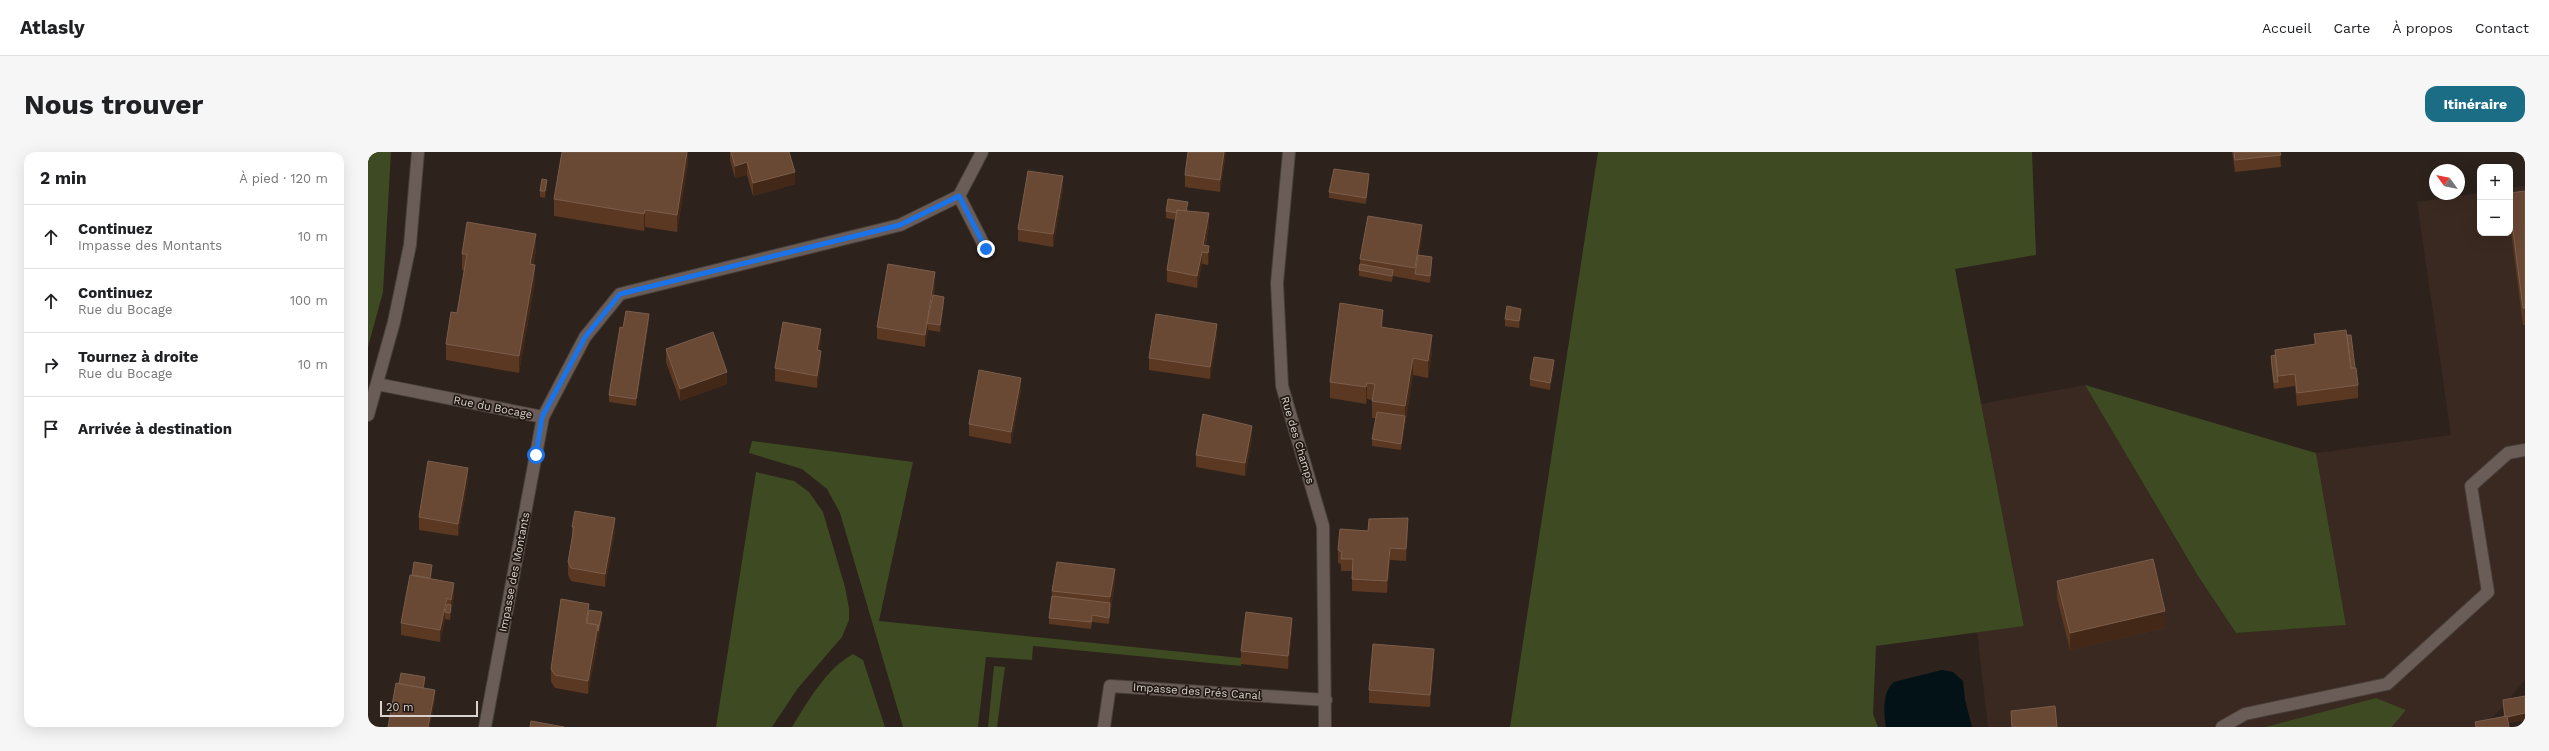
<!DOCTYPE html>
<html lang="fr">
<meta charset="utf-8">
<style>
:root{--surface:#fff;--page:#f6f6f6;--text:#202124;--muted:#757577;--line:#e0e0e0;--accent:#1b6d85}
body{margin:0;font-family:"Work Sans",sans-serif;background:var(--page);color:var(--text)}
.controls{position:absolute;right:12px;top:12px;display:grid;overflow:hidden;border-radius:8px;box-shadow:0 4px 16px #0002}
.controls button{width:36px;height:36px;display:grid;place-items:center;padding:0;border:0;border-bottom:1px solid var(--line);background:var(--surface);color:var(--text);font:20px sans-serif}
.compass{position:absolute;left:2061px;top:12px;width:36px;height:36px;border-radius:50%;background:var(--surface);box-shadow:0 4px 16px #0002;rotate:303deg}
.scale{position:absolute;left:12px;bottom:10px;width:98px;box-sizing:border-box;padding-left:4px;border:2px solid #d9d2ce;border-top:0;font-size:11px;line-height:14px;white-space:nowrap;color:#d9d2ce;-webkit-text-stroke:3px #231913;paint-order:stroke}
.stop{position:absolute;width:12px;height:12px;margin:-9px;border:3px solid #1a73e8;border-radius:50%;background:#fff}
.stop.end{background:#1a73e8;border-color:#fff;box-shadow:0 1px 4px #0008}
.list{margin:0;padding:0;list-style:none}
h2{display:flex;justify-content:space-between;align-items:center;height:52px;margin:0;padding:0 16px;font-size:17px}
h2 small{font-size:13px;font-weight:400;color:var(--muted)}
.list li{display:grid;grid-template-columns:26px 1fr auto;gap:12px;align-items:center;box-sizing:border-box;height:64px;padding:0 16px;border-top:1px solid var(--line)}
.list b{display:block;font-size:15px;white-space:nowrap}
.list p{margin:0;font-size:13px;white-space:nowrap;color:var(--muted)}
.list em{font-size:13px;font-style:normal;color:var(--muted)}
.icon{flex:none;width:22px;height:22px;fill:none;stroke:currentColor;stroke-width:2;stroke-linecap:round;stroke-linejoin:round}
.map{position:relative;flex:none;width:2157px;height:575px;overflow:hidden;border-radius:12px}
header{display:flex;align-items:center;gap:24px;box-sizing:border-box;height:56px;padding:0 20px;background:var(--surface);border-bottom:1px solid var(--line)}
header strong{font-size:19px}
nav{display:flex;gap:22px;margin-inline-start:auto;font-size:14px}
.intro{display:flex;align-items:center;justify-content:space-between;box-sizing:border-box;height:96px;padding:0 24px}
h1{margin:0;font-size:28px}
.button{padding:10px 18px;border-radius:12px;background:var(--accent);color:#fff;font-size:14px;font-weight:700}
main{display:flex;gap:24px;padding:0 24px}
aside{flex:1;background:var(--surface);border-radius:12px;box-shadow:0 4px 16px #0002}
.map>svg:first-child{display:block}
</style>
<header>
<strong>Atlasly</strong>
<nav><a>Accueil</a><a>Carte</a><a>À propos</a><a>Contact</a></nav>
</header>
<div class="intro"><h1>Nous trouver</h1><a class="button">Itinéraire</a></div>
<main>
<aside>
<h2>2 min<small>À pied · 120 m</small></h2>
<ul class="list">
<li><svg class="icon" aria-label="ahead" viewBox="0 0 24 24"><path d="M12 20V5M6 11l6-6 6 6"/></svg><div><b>Continuez</b><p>Impasse des Montants</p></div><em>10 m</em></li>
<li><svg class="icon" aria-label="ahead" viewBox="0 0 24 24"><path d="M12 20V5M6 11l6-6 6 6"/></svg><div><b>Continuez</b><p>Rue du Bocage</p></div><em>100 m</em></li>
<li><svg class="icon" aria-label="right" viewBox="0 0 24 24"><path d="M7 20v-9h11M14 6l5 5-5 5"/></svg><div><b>Tournez à droite</b><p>Rue du Bocage</p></div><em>10 m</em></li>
<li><svg class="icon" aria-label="arrive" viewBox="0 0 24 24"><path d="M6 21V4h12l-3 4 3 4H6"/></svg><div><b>Arrivée à destination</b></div></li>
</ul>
</aside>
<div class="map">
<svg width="2157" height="575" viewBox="0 0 2157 575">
<rect width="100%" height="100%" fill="#2d221c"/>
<path fill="#3a2920" d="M2157 34V528L2135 555 2114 575H2024L2038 558 2008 546 1897 575H1620L1609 480 1656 473 1613 252 1717 233 1830 424 1868 481 1978 472 1948 301 2083 283 2049 50 2112 41V81H2142V36Z"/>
<path fill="#3d4a22" d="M0 0H23L15 140 0 195Z
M1230 0H1664L1668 103 1587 117 1656 474 1508 494 1505 562 1510 575H1142Z
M1717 233 1948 301 1978 473 1868 481 1830 424Z
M384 289 545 310 511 469 873 506V514L665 494 664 508 618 505 610 575H535L472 361 459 337 434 317 381 301Z
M388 320 426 329 441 340 455 360 477 435 481 456V468L474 485 430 536 404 575H348Z
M485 502 495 508 517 575H424C440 549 458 517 485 502Z
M626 514 637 515 629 575H620Z
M2008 546 2038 558 2024 575H1897Z"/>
<path fill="#021216" d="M1574 518 1585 520 1595 529 1597 548 1604 575H1518C1516 562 1514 539 1526 530Z"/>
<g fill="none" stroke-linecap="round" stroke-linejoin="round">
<g stroke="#483f3a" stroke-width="14">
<path id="service" d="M591 44 618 97
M1854 575 1877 562 2019 532 2120 440 2103 334 2140 301 2157 298"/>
</g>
<g stroke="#483f3a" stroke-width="14">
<path id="minor" d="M921 0 909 131 914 234 955 374 957 575
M9 232 175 265 217 185 252 142 532 73 591 44 614 0
M0 263 26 170 42 93 50 0
M117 575 175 265
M736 575 742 534 958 548"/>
</g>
<use href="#service" stroke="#6a5d57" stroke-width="12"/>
<use href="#minor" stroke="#6a5d57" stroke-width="12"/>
</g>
<path fill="#5b3822" d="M320 0V11L309 80 277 75 276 79 186 64V47Z
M362 0H421L427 32 385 44 379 23 367 26 362 8Z
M820 0H858L852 40 817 35V23Z
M1864 0H1912L1913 15 1867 20Z
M1001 28 998 52 961 46V40Z
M179 34 177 46 172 45V39Z
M695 37 685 95 650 89V77Z
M2157 39V173H2155L2142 72V41Z
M820 57 819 59 841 73 838 93 841 94V106L840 113 834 112 829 136 799 130V118L808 68 798 66V59Z
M1054 85 1051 103 1064 111 1062 131 1025 124 1024 130 991 124V118L992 112V107Z
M168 98 165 113 167 130 151 221 78 208V192L89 161 96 119 94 118V102Z
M567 132 566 143 576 152 572 180 560 178 557 195 509 187V175Z
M1153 164 1151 176 1137 174V167Z
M281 169 268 254 241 250V243L255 176Z
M1015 175 1064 200 1060 226 1045 223 1033 298 1004 294V287L1008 266H1004V248L999 247 998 252 962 246V230Z
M1946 182 1979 183 1990 233V246L1929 254 1927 234 1906 237 1903 211V204L1907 203V198L1946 192Z
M849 184 842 227 781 218V206Z
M453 189 451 199 453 211 449 236 407 229V216Z
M298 197 359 232 312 249 298 210Z
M1186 215 1182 238 1162 234V227Z
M653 238 643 292 601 284V272Z
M884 286 877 324 828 315V303Z
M100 328 90 384 51 378V365Z
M204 375 247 378 237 435 203 429 200 423V410L204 387Z
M1040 378 1038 409 1022 408 1019 441 984 439V419H973V412L970 411V398L1000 379Z
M64 420 63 426 86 443 82 468 77 467 72 490 33 483V471Z
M747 429 741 472 724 470 723 477 681 472V466L684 444V439Z
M1689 429 1797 476 1702 498 1689 446Z
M221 458 234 467 220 542 187 536 183 530V517Z
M924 478 920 517 873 512V499Z
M1066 510 1062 555 1001 551V538Z
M2157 544V568L2140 571 2141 575H2107V570L2136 565 2135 555V548Z"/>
<path fill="#432818" d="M319 0H320V11L309 80V63Z
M856 0H858L852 40V28Z
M379 10V23L367 26V14Z
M427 20V32L385 44V31Z
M1001 22V28L998 52V46Z
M695 24V37L685 95V82Z
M179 28V34L177 46V39Z
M277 58V75L276 79V62Z
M841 61V73L836 100 835 93Z
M1054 73V85L1048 122H1047V116Z
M168 82V98L162 129V112Z
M841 94V106L840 113V101Z
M834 100V112L829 136V124Z
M1064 105V111L1062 131V124Z
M167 113V130L151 221V204Z
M567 120V132L561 172 559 171 560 178 557 195V183Z
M576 145V152L572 180V173Z
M1153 157V164L1151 176V169Z
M1015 158V175H1013Z
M281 162V169L268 254V247Z
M849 172V184L842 227V215Z
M453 177V189L449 211V198Z
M1064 183V200L1060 226V209Z
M453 199V211L449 236V224Z
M1045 206V223L1033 298V292L1037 264V254Z
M1186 208V215L1182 238V231Z
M359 220V232L312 249V237Z
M653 226V238L643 292V280Z
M999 231V247L998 252V235Z
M884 274V286L877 324V311Z
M100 316V328L90 384V372Z
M247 366V378L237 435V422Z
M1040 366V378L1038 409V397Z
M1022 396V408L1019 441V429Z
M64 413V420L61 434V428Z
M747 417V429L741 472 742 445Z
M86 431V443L83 460V448Z
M79 446V459L77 460V467L72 490V478Z
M221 452V464L219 477 218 471Z
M83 453V460L82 468V461Z
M1797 459V476L1702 498V481Z
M234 460V467L220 542V529L230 473Z
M924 466V478L920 517V504Z
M1066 497V510L1062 555V543Z
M57 525V532L54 545V539Z
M67 538V550L62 575H60Z
M2157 561V568L2137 572V565Z"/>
<path fill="#694834" stroke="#7a5e4c" d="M194 0H319L309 63 277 58 276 62 186 47Z
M363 0H421L427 20 385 31 379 10 367 14Z
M820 0H856L852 28 817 23Z
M1866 0H1912L1913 3 1867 8Z
M966 17 1001 22 998 46 961 40Z
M660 19 695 24 685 82 650 77Z
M174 27 179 28 177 39H172Z
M2157 39V156H2155L2142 55V41Z
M800 47 820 50 818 59 809 58V61L798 59Z
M809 58 841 61 835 93 841 94 840 101 834 100 829 124 799 118Z
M1000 64 1054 73 1047 116 992 107Z
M99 70 168 82 162 112 167 113 151 204 78 192 83 160 89 161 99 102H94Z
M1050 103 1064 105 1062 124 1047 122Z
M520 112 567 120 557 183 509 175Z
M992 112 1025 118 1024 124 991 118Z
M565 143 576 145 572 173 559 171Z
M972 151 1015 158 1013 175 1064 183 1060 209 1045 206 1037 254 1004 249 1007 232 999 231 998 235 962 230Z
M1139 154 1153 157 1151 169 1137 167Z
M258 159 281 162 268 247 241 243 252 175 255 176Z
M788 162 849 172 842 215 781 206Z
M415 170 453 177 449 198 453 199 449 224 407 216Z
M1978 178 1983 216H1988L1990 233 1929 241 1927 222 1910 224 1907 198 1948 192 1946 182Z
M345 180 359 220 312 237 298 197Z
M1979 183H1983L1987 216H1983Z
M1907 203 1910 230H1906L1903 204Z
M1166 205 1186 208 1182 231 1162 227Z
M611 218 653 226 643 280 601 272Z
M1009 260 1037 264 1033 292 1004 287Z
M835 262 884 274 877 311 828 303Z
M60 309 100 316 90 372 51 365Z
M207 359 247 366 237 422 203 416 200 410 206 375H204Z
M1040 366 1038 397 1022 396 1019 429 984 427 985 407H973L974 400 970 398 972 377 1000 379 1001 367Z
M1785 407 1797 459 1702 481 1689 429Z
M46 410 64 413 62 426 44 423Z
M689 410 747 417 742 445 684 439Z
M42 423 86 431 83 448 79 446 72 478 33 471Z
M684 444 742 451 741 466 724 463 723 470 681 466Z
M193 447 221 452 218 471 230 473 220 529 187 523 183 517Z
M79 452 83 453 82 461 77 460Z
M221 458 234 460 230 479V473L219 471Z
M878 460 924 466 920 504 873 499Z
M1005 492 1066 497 1062 543 1001 538Z
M33 521 57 525 55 536 31 532Z
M28 531 67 538 60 575H20Z
M2157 544V561L2139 565V564L2137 565 2135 548Z
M1687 554 1689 575H1644L1643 559Z
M2139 564 2141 575H2108L2107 570Z
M163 569 196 575H162Z"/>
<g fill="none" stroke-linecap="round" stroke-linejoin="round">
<path stroke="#1a73e8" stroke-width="5" d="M168 303 174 265 217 185 252 142 532 73 591 44 618 97"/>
</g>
<g text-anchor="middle" stroke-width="3.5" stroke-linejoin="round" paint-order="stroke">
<g font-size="11" fill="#d9d2ce" stroke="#231913">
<text transform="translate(125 255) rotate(11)" y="4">Rue du Bocage</text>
<text transform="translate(930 288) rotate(73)" y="4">Rue des Champs</text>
<text transform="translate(146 420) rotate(-79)" y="4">Impasse des Montants</text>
<text transform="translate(829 539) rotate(4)" y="4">Impasse des Prés Canal</text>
</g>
</g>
</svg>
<div class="controls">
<button>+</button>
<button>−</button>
</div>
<svg class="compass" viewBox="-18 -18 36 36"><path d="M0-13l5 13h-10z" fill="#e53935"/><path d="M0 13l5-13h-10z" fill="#757577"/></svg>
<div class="scale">20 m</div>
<div class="stop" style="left:168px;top:303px"></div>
<div class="stop end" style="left:618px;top:97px"></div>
</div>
</main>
